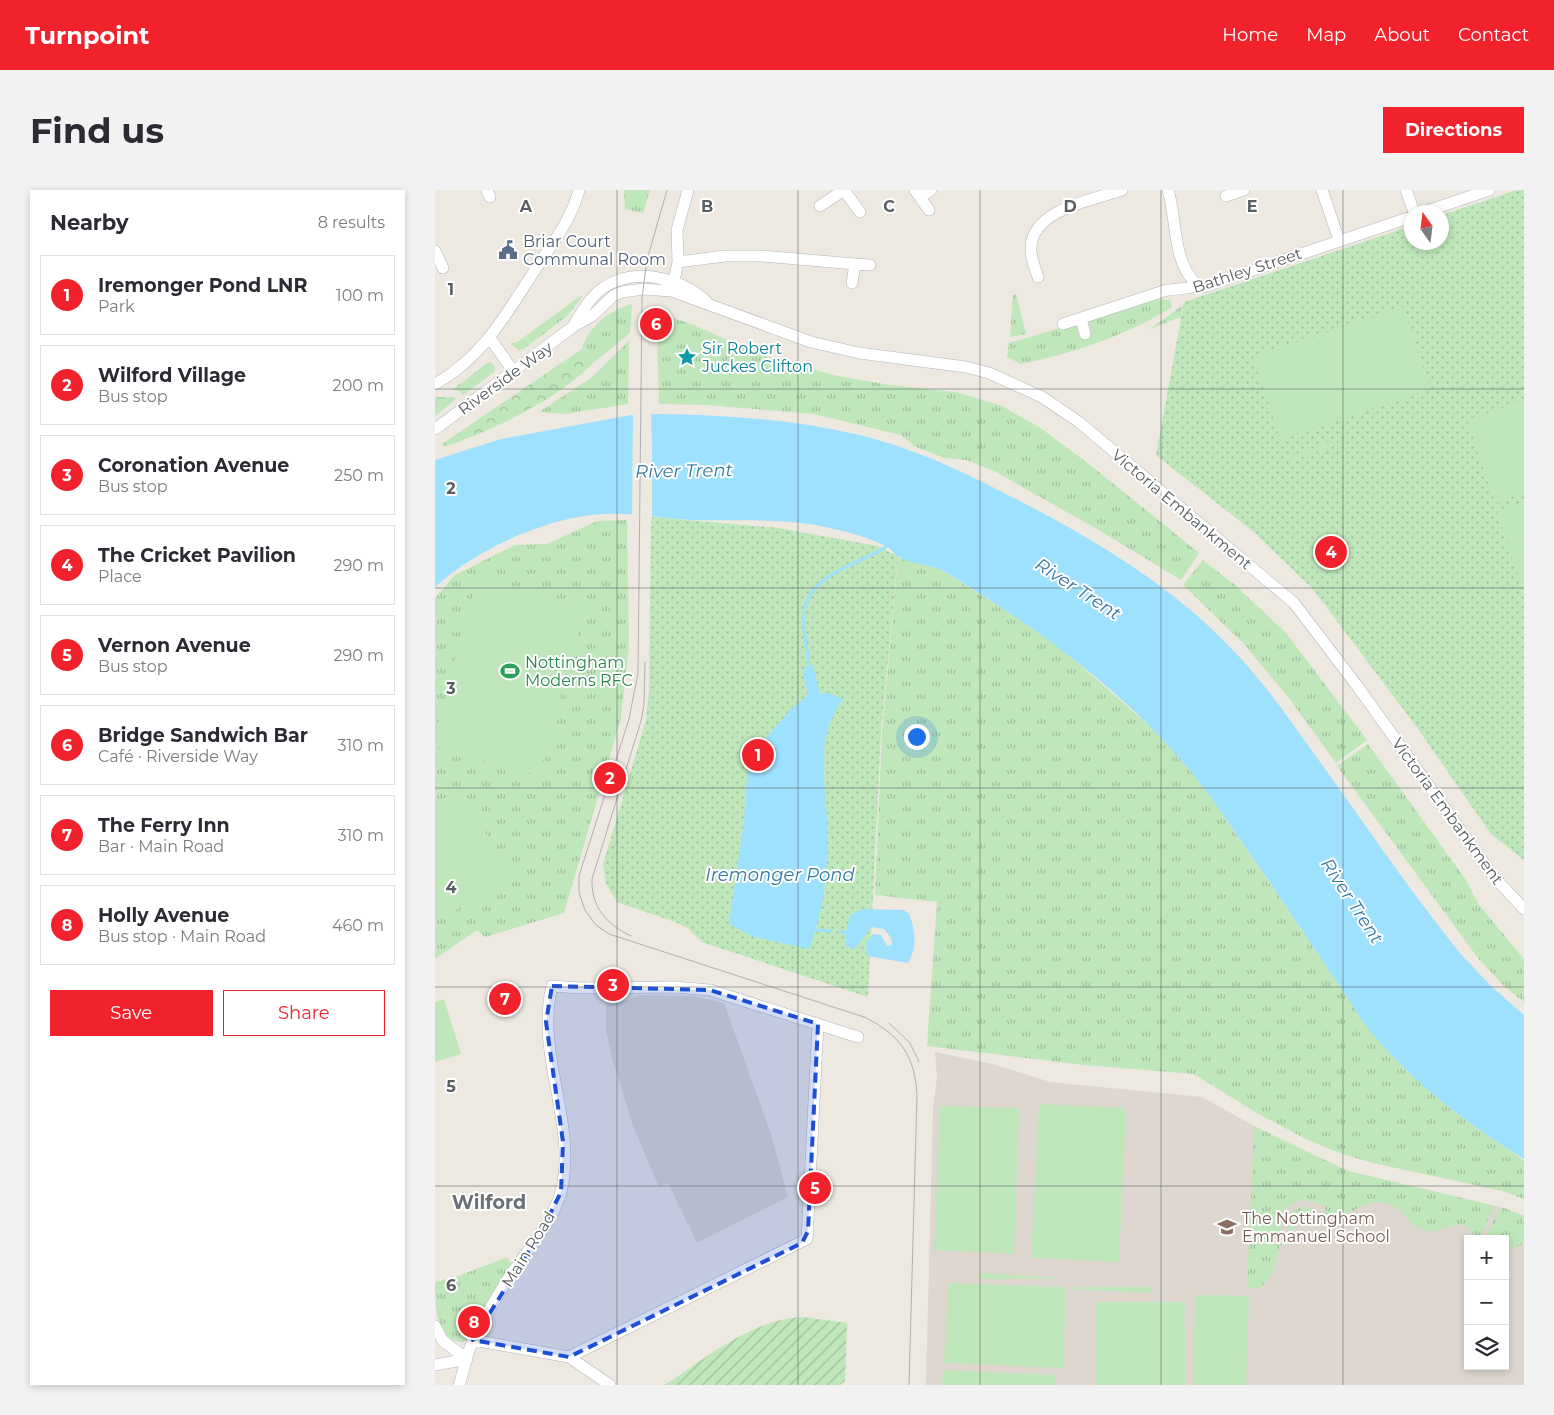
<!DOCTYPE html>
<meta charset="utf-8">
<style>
:root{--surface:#fff;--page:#f2f2f3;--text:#2b2b33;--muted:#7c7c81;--line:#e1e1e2;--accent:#f1222c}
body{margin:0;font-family:Montserrat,sans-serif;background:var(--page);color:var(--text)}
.controls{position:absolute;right:15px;bottom:15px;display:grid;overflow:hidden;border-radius:0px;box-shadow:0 2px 8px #0003}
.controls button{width:45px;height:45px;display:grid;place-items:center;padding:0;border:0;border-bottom:1px solid var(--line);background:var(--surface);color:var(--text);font:25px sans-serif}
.compass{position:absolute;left:969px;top:15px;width:45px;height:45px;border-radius:50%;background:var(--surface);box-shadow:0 2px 8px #0003;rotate:346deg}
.you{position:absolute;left:481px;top:546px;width:18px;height:18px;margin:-12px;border:4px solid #fff;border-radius:50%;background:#1a73e8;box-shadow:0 0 0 8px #1a73e833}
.badge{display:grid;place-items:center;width:32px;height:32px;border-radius:50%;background:var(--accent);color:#fff;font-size:16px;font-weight:700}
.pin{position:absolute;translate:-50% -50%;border:2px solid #fff;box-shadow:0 1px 5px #0006}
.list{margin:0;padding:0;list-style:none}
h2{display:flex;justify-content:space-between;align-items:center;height:65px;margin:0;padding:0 20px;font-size:21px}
h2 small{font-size:16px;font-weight:400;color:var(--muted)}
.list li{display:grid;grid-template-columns:32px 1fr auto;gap:15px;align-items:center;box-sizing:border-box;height:80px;margin:0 10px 10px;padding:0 10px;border:1px solid var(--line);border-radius:0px}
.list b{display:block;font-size:19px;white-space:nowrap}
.list p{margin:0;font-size:16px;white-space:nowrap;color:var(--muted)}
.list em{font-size:16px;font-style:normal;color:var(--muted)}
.actions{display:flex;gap:10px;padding:15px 20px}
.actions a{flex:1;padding:11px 0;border:1px solid var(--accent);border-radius:0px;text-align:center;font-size:18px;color:var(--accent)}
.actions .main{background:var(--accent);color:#fff}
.icon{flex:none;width:28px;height:28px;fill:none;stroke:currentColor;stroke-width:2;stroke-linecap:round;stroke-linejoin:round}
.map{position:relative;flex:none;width:1089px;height:1195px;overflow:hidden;border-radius:0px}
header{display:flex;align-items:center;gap:30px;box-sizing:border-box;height:70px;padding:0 25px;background:var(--accent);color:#fff}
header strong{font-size:24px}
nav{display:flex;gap:28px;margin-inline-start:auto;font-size:18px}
.intro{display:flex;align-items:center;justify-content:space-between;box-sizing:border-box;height:120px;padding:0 30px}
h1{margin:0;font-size:35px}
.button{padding:12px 22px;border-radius:0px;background:var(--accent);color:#fff;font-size:18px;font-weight:700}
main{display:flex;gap:30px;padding:0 30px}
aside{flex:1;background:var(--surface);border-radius:0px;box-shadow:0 2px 8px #0003}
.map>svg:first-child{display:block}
</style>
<header>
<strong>Turnpoint</strong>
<nav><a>Home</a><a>Map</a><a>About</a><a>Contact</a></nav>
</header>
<div class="intro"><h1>Find us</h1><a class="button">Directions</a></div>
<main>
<aside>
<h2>Nearby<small>8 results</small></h2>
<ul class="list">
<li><span class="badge">1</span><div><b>Iremonger Pond LNR</b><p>Park</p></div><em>100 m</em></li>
<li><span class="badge">2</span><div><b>Wilford Village</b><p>Bus stop</p></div><em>200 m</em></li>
<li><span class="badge">3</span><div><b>Coronation Avenue</b><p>Bus stop</p></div><em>250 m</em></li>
<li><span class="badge">4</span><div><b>The Cricket Pavilion</b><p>Place</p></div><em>290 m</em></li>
<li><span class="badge">5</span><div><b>Vernon Avenue</b><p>Bus stop</p></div><em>290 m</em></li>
<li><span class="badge">6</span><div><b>Bridge Sandwich Bar</b><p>Café · Riverside Way</p></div><em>310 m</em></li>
<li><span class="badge">7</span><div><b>The Ferry Inn</b><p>Bar · Main Road</p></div><em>310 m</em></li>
<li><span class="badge">8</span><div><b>Holly Avenue</b><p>Bus stop · Main Road</p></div><em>460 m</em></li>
</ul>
<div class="actions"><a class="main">Save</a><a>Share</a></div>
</aside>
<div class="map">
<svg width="1089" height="1195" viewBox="0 0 1089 1195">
<defs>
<pattern id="grass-tufts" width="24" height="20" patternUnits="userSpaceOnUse" patternTransform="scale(1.25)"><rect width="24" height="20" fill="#c0e6bb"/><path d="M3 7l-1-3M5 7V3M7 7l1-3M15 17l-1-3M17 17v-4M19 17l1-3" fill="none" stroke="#9fbe9b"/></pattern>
<pattern id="forest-crowns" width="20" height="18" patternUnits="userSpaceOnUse" patternTransform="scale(1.25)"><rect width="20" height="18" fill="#c0e6bb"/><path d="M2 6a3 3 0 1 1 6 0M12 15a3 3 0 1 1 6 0" fill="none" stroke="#9fbe9b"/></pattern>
<pattern id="park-dots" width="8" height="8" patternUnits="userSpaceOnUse" patternTransform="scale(1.25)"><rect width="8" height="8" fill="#c0e6bb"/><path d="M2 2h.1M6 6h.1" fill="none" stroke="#9fbe9b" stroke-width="1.8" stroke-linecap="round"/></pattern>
<pattern id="garden-furrows" width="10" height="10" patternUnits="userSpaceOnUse" patternTransform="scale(1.25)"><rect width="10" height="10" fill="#c0e6bb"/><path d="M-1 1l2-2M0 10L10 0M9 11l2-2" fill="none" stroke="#9fbe9b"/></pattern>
</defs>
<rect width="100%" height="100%" fill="#ede8e0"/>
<path fill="#ddd7cf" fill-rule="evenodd" d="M204 805 258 806 289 813 336 944 353 1007 262 1053 233 993 224 997 198 936 176 865 171 839V810H193Z
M500 862 558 874 615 892 767 907 841 948 913 981 1069 1018 1089 1026V1195H491L498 917 502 888ZM1033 1049H1070V1176H1033Z"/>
<path fill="url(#grass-tufts)" d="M189 0H215L208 23 190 19Z
M581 104 591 144 575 147 578 105Z
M148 106 132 126 90 158 84 161 75 153H81L144 107Z
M715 109 735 110 737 117C695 144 636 164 586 174L572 167 574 153 641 133 646 149 656 146 653 130Z
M197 114 195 143 157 174 147 159C154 136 175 120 197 114Z
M748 115 746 127 715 139Z
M229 125 259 135 323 164 398 185 454 195 521 202 567 216 604 237 655 275 764 363 746 390 662 339 559 281 531 270 509 268 479 256 466 245 379 224 273 215 224 214 222 144 230 139Z
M194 151 193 214 129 224 104 222 156 188Z
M56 172 60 177 59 182 28 205 24 201 17 200 52 173Z
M0 207H19L21 209 0 226Z
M192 330 194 456 186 528 129 723 50 747 42 740 0 769V408L20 385 80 355 112 354 162 331Z
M463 368 503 378 612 446 727 547 747 568 783 617 912 807 995 900 1089 971V1009L1067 1001 938 973 904 963 871 949 820 922 759 884 649 875 492 856 502 712 440 705 447 543Z
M768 370 801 396 851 443 932 550 901 573 853 507 808 453 748 395Z
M933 554 1031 690 1044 715 1089 769V812L1070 797 1043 768 902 576Z
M819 936 913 981 1060 1016 1044 1049H1041C1028 1020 1013 1045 991 1040 969 1036 973 1015 942 1012 929 1011 921 1021 910 1025 904 1027 897 1026 891 1026L889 1016C863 1001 837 1019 850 1048 835 1069 847 1081 824 1098H812Z
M867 1017 879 1019 886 1027 879 1030 875 1024C865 1023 861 1029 861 1038L855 1042C850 1030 855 1020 867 1017Z
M1069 1018 1089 1026V1054L1070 1061V1049H1050L1064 1019Z
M72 1067 76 1073 29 1152C0 1153 0 1113 0 1092L21 1087Z"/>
<path fill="url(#forest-crowns)" d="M147 159 157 174C122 210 56 241 9 257L7 254Z"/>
<path fill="url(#park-dots)" d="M1082 0H1089V670L1056 644 981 536 877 398 820 343 721 265 749 112 976 36V52H1006L1007 25Z
M216 327 343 338 443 356 463 366 446 542 433 807 267 752 253 738 240 732 182 712 171 694 168 674 211 530 214 501Z"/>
<path fill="url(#garden-furrows)" d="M368 1127 412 1133 410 1191 405 1195H230C271 1168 317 1129 368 1127Z"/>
<path fill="#c0e6bb" d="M968 117 995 199 845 249 818 167Z
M1089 210V303L1060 313 1032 230Z
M901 249 903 254 857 271 856 267Z
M1089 313V403L1062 322Z
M43 388 150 418 104 586 0 557V544Z
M24 599 77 687 0 732V614Z
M9 809 26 864 0 872V812Z
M604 914 691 918 684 1072 596 1068Z
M505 916 584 918 579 1064 499 1060Z
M544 1083 623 1088V1089H544Z
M513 1093 631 1097 628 1178 509 1173Z
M638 1097H718L717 1103 638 1099Z
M760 1105 814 1106 811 1195H758Z
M661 1112H750V1195H660Z
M508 1180 621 1185V1195H507Z"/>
<path fill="#9ee1ff" d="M222 224C288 225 356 229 420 244 477 257 529 282 581 309 668 354 751 404 815 479 839 506 859 536 880 565 928 631 974 700 1025 763L1054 794 1089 825V969C1034 935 982 896 940 847 922 826 909 801 893 779 857 725 821 672 784 619 714 518 614 445 510 382 496 373 476 375 464 367 460 365 458 361 454 358 433 346 405 340 381 335 340 328 299 331 258 330 228 329 198 322 168 324 112 327 41 359 0 397V270L66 249 196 225Z
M378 476 385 504 394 503 408 509C403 517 397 527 394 536 384 565 390 597 392 627 394 669 390 720 374 759L319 747 294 734 309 631 312 586 320 561 357 518 373 505 368 482 370 477Z
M426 719 469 720 474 724C481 741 482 758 473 773L432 766 431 753 438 744 446 745 452 756 457 755 456 748 449 739 436 737 420 759 411 756V743L415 726Z"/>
<path fill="#ede8e0" d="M216 221 217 258V330L197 327 198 222Z"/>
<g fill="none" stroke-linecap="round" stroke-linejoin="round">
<path stroke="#9ee1ff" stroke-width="3" d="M374 476C372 459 368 443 369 426 371 384 423 375 451 357
M381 740 396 741
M406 742H411"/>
<g stroke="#b1b5b9" stroke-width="12">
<path id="minor" d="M52 0 55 7
M409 0 425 22
M480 0 494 20
M733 0C742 28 737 75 763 95
M887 0 904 50
M971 0 979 22
M791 6 809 0
M485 7 496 0
M385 16 409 0
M989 22 1054 0
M0 61 8 78
M243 72 290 66H326L420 74 417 93
M420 74 435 75
M603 87C600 78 595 66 596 57 598 19 658 10 687 0
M238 96 243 72 242 40 253 0
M646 129 650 144
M628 134 732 100C743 100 762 95 768 97L976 27
M139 135C147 122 155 107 168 98 200 76 246 88 272 112
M55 148 78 181
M0 194C49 167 72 122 102 77 119 51 136 30 144 0
M0 239 139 136 157 126 178 106 187 102 208 99 237 101 376 152 424 163 531 177 554 183 607 207 644 232 859 413 923 497 1059 687 1089 719
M0 1136 8 1151 32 1169
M38 1150 134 1167 175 1195
M134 1167 372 1049 383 834
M0 1175 32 1169
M24 1195C29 1180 32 1163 39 1148 49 1128 61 1108 73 1089 91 1061 117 1034 126 1002 143 935 100 865 117 796L145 798 239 797 275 800 423 847"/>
</g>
<use href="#minor" stroke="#fff" stroke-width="11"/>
<path stroke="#b0b1b2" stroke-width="1" d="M232 0 212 70 207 107 203 483 194 529 144 686V703L150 720 161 735 174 744 429 827C464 844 480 865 482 905L474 1195
M196 746C172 735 156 717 157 689L206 531 209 515 210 472
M454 833 475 853 484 872"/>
</g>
<path fill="#1d4ed8" fill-opacity="0.2" stroke="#1d4ed8" stroke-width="4" stroke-dasharray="10 6" stroke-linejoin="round" d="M117 796 275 800 383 834 373 1041 367 1053 134 1167 38 1150 108 1038 126 1002 128 952 111 832Z"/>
<path fill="none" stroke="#595e62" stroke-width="1" stroke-opacity="0.55" d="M182 0V1195M363 0V1195M545 0V1195M726 0V1195M908 0V1195M0 199H1089M0 398H1089M0 598H1089M0 797H1089M0 996H1089"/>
<defs>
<g id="civic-bare" transform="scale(1.5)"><path d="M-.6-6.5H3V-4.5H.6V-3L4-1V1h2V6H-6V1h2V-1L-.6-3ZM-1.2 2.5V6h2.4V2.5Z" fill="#5c6f8a" stroke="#fff" stroke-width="2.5" paint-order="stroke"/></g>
<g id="sight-bare" transform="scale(1.5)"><path d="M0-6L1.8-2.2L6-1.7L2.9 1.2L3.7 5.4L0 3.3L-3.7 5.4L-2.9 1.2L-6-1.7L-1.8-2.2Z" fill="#0f9aa8" stroke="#fff" stroke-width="2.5" paint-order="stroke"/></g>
<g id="stadium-bare" transform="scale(1.5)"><path d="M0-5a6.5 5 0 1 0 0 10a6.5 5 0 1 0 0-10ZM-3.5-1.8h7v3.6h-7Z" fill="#2e9e5b" stroke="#fff" stroke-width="2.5" paint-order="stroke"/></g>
<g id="school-bare" transform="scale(1.5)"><path d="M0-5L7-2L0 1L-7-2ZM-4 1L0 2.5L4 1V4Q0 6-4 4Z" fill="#8d6e63" stroke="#fff" stroke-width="2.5" paint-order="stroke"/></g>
</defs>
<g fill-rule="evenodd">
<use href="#civic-bare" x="73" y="60"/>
<use href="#sight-bare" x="252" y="167"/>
<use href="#stadium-bare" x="75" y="481"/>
<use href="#school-bare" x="792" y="1037"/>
</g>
<g text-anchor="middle" stroke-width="4" stroke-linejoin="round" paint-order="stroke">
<g font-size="16" fill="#4e5e75" stroke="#fff" text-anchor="start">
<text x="88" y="57">Briar Court<tspan x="88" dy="18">Communal Room</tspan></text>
</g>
<g font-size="16" fill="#595e62" stroke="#fff">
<text transform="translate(812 80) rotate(-18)" y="6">Bathley Street</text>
<text transform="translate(70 188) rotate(-36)" y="6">Riverside Way</text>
<text transform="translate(747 319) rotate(40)" y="6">Victoria Embankment</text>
<text transform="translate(1013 621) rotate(54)" y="6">Victoria Embankment</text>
<text transform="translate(93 1059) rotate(-58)" y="6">Main Road</text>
</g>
<g font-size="16" fill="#0d838f" stroke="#fff" text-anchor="start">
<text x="267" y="164">Sir Robert<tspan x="267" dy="18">Juckes Clifton</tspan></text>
</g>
<g font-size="16" fill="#27864d" stroke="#fff" text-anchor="start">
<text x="90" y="478">Nottingham<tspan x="90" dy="18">Moderns RFC</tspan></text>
</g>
<g font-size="16" fill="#785e54" stroke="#fff" text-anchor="start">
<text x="807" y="1034">The Nottingham<tspan x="807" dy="18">Emmanuel School</tspan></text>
</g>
<g font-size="18" font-style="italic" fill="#3377a3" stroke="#fff">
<text transform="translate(249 281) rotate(-1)" y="6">River Trent</text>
<text transform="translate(643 399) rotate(33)" y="6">River Trent</text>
<text x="345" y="691">Iremonger Pond</text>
<text transform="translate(917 711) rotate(57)" y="6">River Trent</text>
</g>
<g font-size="19" font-weight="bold" fill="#6a7074" stroke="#fff">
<text x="54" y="1019">Wilford</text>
</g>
</g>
<g font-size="16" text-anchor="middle" font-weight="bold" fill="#595e62" stroke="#fff" stroke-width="4" stroke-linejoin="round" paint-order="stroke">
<text x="91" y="22">A</text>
<text x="272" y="22">B</text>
<text x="454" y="22">C</text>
<text x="635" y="22">D</text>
<text x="817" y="22">E</text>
<text x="16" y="105">1</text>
<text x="16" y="304">2</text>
<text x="16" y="504">3</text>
<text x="16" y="703">4</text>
<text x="16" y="902">5</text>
<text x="16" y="1101">6</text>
</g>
</svg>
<div class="controls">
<button>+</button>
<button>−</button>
<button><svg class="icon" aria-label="layers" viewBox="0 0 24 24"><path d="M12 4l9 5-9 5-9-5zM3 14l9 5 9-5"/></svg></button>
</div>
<svg class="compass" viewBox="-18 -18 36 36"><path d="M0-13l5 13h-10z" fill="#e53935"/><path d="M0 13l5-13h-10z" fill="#7c7c81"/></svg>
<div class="you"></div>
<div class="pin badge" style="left:323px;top:565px">1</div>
<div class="pin badge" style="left:175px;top:588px">2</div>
<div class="pin badge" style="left:178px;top:795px">3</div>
<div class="pin badge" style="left:896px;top:362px">4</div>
<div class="pin badge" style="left:380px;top:998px">5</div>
<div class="pin badge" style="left:221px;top:134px">6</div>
<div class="pin badge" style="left:70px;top:809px">7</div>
<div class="pin badge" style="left:39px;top:1132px">8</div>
</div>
</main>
